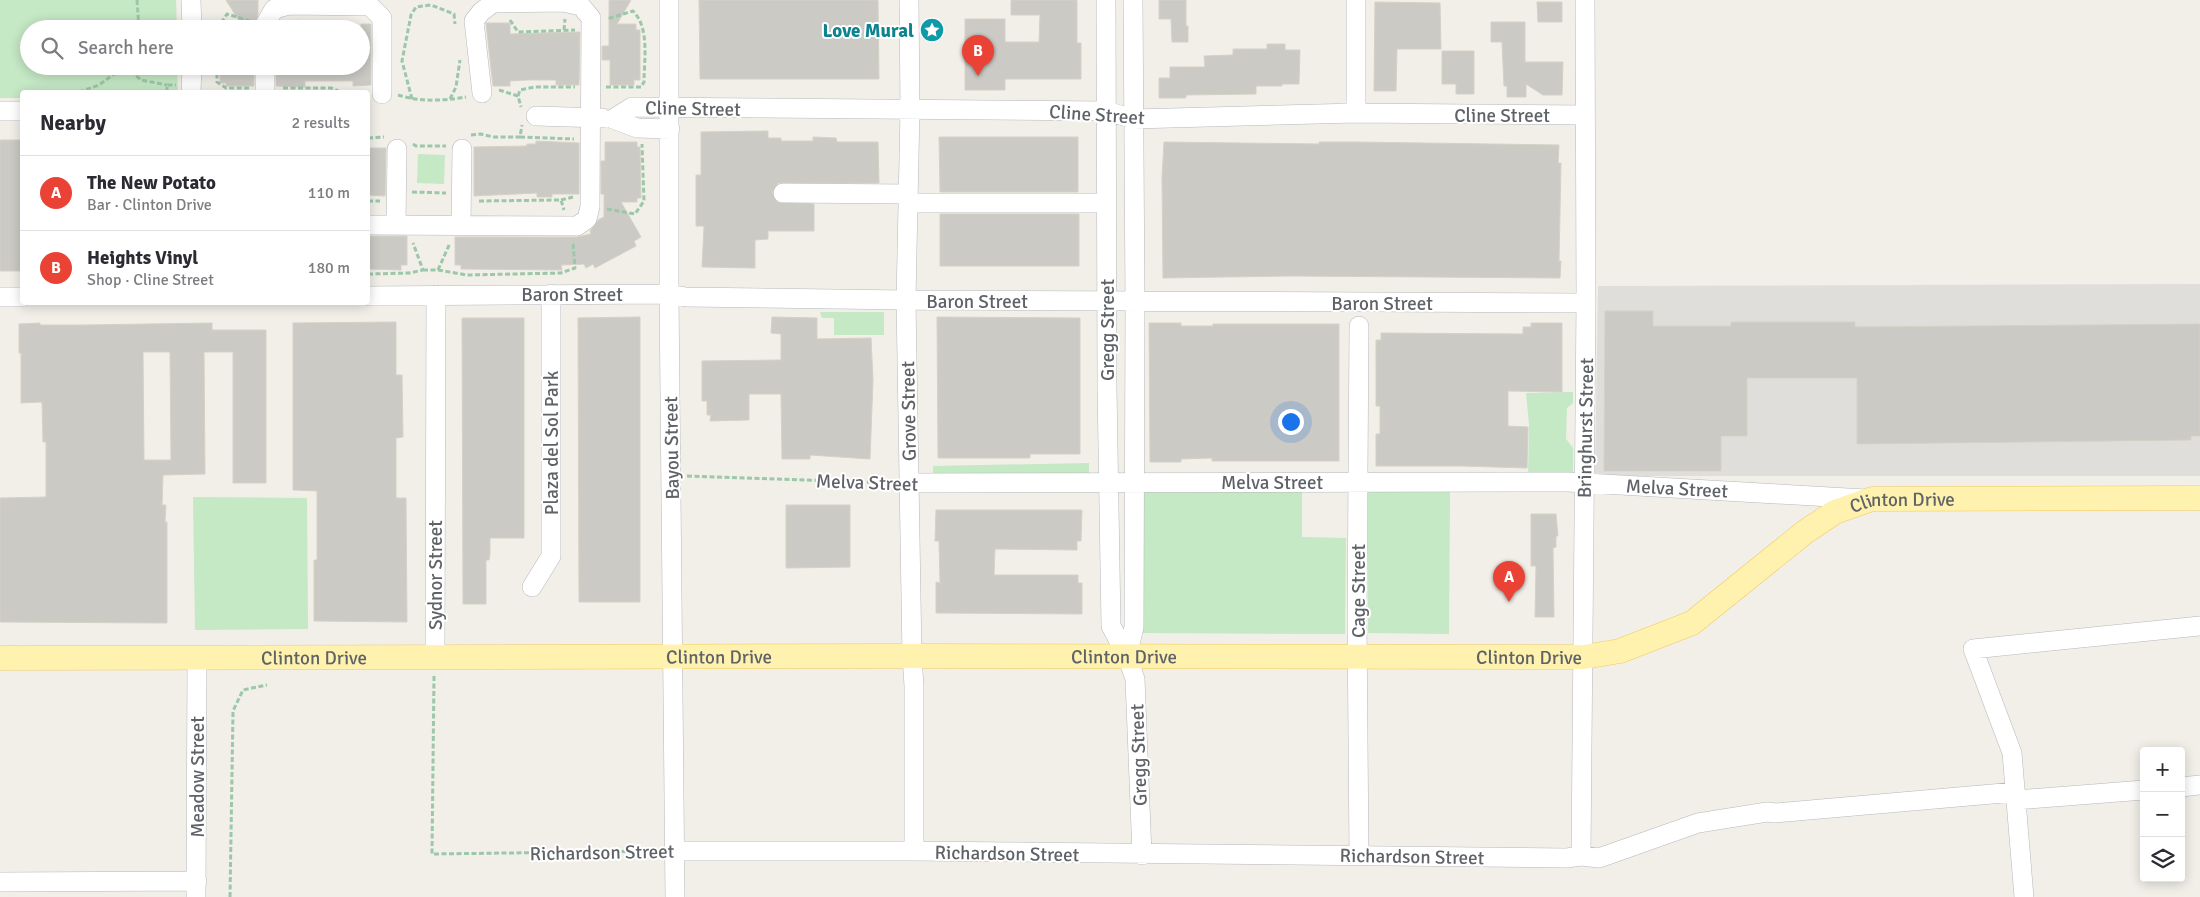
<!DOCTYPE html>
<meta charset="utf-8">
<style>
:root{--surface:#fff;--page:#f7f7f7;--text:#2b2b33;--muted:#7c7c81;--line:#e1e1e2;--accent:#ea4335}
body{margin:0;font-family:Signika,sans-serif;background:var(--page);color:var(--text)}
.controls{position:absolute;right:15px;bottom:15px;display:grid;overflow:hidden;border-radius:5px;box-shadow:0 2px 12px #0003}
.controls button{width:45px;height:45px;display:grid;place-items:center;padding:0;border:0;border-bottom:1px solid var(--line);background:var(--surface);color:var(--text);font:25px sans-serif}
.you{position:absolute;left:1290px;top:421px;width:18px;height:18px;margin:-12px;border:4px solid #fff;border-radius:50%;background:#1a73e8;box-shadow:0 0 0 8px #1a73e833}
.badge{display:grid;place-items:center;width:32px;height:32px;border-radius:50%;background:var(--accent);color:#fff;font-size:16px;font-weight:700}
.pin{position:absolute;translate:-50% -41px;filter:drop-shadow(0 1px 2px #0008)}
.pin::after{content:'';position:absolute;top:26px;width:18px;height:15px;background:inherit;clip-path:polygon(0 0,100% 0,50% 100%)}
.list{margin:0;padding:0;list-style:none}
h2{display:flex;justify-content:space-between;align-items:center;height:65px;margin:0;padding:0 20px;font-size:21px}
h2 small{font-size:16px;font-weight:400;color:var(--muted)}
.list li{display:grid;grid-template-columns:32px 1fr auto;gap:15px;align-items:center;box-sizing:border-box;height:75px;padding:0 20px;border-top:1px solid var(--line)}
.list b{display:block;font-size:19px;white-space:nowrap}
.list p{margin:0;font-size:16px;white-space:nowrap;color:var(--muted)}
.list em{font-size:16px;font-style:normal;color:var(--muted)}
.icon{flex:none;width:28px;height:28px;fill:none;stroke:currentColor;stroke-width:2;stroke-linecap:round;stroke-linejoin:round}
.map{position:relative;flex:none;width:2200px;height:897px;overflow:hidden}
.search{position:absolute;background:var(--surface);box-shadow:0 2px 12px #0003;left:20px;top:20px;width:350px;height:55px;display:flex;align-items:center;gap:12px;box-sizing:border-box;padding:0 18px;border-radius:28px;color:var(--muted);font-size:19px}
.panel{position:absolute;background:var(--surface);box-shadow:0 2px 12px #0003;left:20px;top:90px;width:350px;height:215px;border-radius:5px}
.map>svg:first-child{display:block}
</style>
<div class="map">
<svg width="2200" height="897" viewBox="0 0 2200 897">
<rect width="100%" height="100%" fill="#f1efe8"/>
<path fill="#e0deda" d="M2200 284V476H1595L1598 286Z"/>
<path fill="#c5e8c5" d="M0 0H176L177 29H29V66H177L178 92H22V98H0Z
M418 154 445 155 444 184 417 183Z
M820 312H884V335H834V318H822Z
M1573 392V403L1567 408 1566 439 1573 448V472L1569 476H1528L1529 424 1526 393Z
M1089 463V476L933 479V466Z
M1144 490 1302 492V537L1346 538 1345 634 1143 633Z
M1368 490H1450L1449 634 1368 633Z
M193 497 307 498 308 629 195 630Z"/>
<path fill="#cccac5" stroke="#d6d1c6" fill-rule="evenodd" d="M226 0H258V14L255 29H244Z
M609 0H631L617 24H636V30H640V80H634V85H610V60H602V46H609Z
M699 0H878L879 79H700Z
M1011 0H1077V43H1081V79H1005V90H965V19H1005V42H1039L1040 15H1011Z
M1159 0H1186V26H1188V42H1172L1171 19H1159Z
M1375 2 1440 3 1441 49H1397L1396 91H1374Z
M1537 2H1562V22H1538Z
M1491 22H1525V62H1563L1562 95H1543L1526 84V97H1507V86H1504L1502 42H1491Z
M486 23H510V34L580 32 579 85H556V80H527L510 81V86H493Z
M361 24H371V85L353 86V81H305V87L276 86V66H361Z
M1267 44H1285V50H1300L1299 84H1282V86H1256V94L1186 95V98H1159V78H1170V67H1205L1204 56 1233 55V49H1267Z
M1442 51H1474V94H1456V84H1442Z
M220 66H254V86H226V83H220Z
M768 131V138H781V141H813V137L836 138 837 142H878L879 183H778L772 192 777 202 814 204V231H768V239L755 240V268L702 267 704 226H696V175H701V132Z
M939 137H1078V192H940Z
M0 140H22V271H0Z
M536 141 579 143V194H552V197H537V193L474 196V147L527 146V144H536Z
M605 142H637V147H640L641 198H637V202H621L641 237 634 241 636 246 595 268 593 264 586 268 584 264 561 265 562 270 461 269V265H455V237H577L591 234 590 231 598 220 604 217V194H601V161H605Z
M1164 142 1319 144V142H1356L1559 145 1558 163H1561L1559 261H1561L1560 278 1290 276 1163 278 1162 178Z
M368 148H386L385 196 368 195Z
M940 214H1079V266H940Z
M368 236H407V265H401V270L368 269Z
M1605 311H1653V326H1731V322H1855V327L2200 324V436H2191V440L1857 444V378H1747V436H1721V471H1604Z
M640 317V602H579L578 318Z
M772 317 817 318V339L871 338 873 380 870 459 810 455V459H782L781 394H749V420L710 421 711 415H707V401H702V361L781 360V334L771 333Z
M937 317 1080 318V454H1030V458H938Z
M462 318H524V538H490V554L489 560H486V604H463Z
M396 322V375H402L403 437 396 438V498H406L407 622 314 621V560H317V491L293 490V323Z
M40 323V325H84L212 323V330H266V483H233V352H204L205 474 163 475 162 505H166L165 522H167V623L0 622V498L46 497V442H43L42 402 21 403V353H19V324ZM143 352H170L171 460H144Z
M1149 323H1181V326H1213V324H1339V461H1212V458L1181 459V462H1150Z
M1531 323H1562V392L1508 391V426L1528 427 1527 468 1462 466H1376V434H1380V406H1376V340H1381V333L1523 334V327H1531Z
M786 505H850V567L786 568Z
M936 510H1082L1081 541H1077V550L995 549 994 575H1078V583H1082V614L936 613V582L940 583 939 541H935Z
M1531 514H1556L1558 536H1556V547L1553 548 1554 617H1535L1536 566H1531Z"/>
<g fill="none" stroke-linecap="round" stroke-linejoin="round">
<g stroke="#b5b8bc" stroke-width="20">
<path id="minor" d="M191 0 192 29
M669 0V294L675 897
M909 0 910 110 906 300 912 656 914 686V851
M1106 0 1107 387 1111 626 1127 656 1135 679 1142 855
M266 29V23L274 9 289 5 370 6 382 18V94
M191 92 192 66
M265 92V66
M0 111H22
M1356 113V0
M536 116 602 118
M670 129 637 128 613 119 632 107 1106 111 1134 119 1356 113 1585 115
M783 193 908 194
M908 203H1107
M368 225 577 226 587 219 590 207 591 18 581 6 563 2 493 3 481 12 474 21 482 93
M396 225 397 149
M461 225 462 149
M368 296 669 294 686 297 906 300 1586 303
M0 297H22
M910 483 1568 482 1865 499
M532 587 551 556V294
M1127 656 1134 627 1135 302 1133 0
M435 658 436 295
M2181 787 2200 785
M2016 800 2144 790
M675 851H914L1567 858 1581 856 1599 858 1698 823 1767 812 1775 813 2015 792
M1359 856 1357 621 1359 326
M1581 856 1586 303 1585 0
M0 882 197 881
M196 897 197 658
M2024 897 2012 753 1973 649 2200 626"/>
</g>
<g stroke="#f2c960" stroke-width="25">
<g id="major">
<path id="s1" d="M0 658 912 656 1584 657 1620 651 1692 623 1805 532 1835 512 1872 499 2200 498"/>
</g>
</g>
<path stroke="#9cc7a9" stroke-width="3" stroke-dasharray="5 2.5" stroke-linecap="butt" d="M137 0 139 29
M510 20 518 32 575 30
M297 28 345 27 351 23
M217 29 227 14 250 21
M288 29 297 28 296 20
M564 30 565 19
M125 66 141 80 167 85
M217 66V82L226 88H249
M606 87H641L644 82C644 60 650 28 633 11L607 19
M283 88H331L341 92
M499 90 518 96 521 107
M79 92 99 85 125 66
M167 92V85H176
M349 92H365
M398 95C420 102 443 101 466 97
M518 96 520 90 535 87H575
M412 99 402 61 411 15 416 7 431 5 454 14 455 24
M450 99 456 87 460 60
M471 135 481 134 493 137H520L522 125
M520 137 574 139
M368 138 384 137
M413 144 416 146H446
M412 192 446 193
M561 200 573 197
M368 201H380
M479 201 561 200 564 210
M607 209 635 214 644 201 642 144
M423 270H438L467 275 561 273 575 268 573 243
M438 270 450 243
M368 274 409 273 423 270 413 243
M687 476 894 483
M434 676 432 854 659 851
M230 897 233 711 243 690 267 685"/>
<use href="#minor" stroke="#fff" stroke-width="19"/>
<use href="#major" stroke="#fff2af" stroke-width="24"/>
</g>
<defs>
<g id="sight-disc" transform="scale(1.25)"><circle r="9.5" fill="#0f9aa8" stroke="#fff"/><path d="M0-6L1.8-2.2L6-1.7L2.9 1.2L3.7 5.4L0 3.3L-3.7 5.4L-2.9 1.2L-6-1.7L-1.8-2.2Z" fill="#fff"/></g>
</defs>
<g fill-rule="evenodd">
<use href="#sight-disc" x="932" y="30"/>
</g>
<g text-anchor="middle" stroke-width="4" stroke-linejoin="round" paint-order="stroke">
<g font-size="19" font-weight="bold" fill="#0d838f" stroke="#fff" text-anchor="end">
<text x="914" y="37">Love Mural</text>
</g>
<g font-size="19" fill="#5f6368" stroke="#fff">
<text transform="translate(693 108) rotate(1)" y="7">Cline Street</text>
<text transform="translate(1097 114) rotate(4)" y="7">Cline Street</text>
<text x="1502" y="122">Cline Street</text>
<text x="572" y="301">Baron Street</text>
<text x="977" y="308">Baron Street</text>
<text x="1382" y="310">Baron Street</text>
<text transform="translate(1107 330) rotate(-90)" y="7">Gregg Street</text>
<text transform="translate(908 411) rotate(-91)" y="7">Grove Street</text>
<text transform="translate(1585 428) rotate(-89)" y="7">Bringhurst Street</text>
<text transform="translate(551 443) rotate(-90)" y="7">Plaza del Sol Park</text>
<text transform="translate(671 448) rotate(-91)" y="7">Bayou Street</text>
<text transform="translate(867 482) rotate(2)" y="7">Melva Street</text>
<text x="1272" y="489">Melva Street</text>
<text transform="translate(1677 488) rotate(3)" y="7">Melva Street</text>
<text dy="7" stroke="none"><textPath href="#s1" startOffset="1948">Clinton Drive</textPath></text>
<text transform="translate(435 575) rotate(-90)" y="7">Sydnor Street</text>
<text transform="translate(1358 591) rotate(-90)" y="7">Cage Street</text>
<text dy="7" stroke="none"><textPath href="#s1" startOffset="719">Clinton Drive</textPath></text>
<text dy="7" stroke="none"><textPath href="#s1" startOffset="1124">Clinton Drive</textPath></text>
<text dy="7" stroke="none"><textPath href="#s1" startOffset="1529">Clinton Drive</textPath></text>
<text dy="7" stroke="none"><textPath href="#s1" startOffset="314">Clinton Drive</textPath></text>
<text transform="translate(1138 755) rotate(-92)" y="7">Gregg Street</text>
<text transform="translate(197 777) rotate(-90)" y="7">Meadow Street</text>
<text transform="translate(602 852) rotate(-1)" y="7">Richardson Street</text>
<text transform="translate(1007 853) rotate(1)" y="7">Richardson Street</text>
<text transform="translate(1412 856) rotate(1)" y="7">Richardson Street</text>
</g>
</g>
</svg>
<div class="controls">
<button>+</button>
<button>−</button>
<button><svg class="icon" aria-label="layers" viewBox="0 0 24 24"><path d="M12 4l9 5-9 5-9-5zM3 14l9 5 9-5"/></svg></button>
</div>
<div class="you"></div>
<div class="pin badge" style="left:1509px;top:602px">A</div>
<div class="pin badge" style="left:978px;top:76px">B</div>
<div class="search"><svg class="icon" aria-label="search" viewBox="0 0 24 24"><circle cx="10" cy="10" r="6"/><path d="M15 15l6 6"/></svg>Search here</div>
<section class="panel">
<h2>Nearby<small>2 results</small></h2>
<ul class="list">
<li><span class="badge">A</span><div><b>The New Potato</b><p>Bar · Clinton Drive</p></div><em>110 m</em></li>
<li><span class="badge">B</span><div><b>Heights Vinyl</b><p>Shop · Cline Street</p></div><em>180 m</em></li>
</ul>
</section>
</div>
